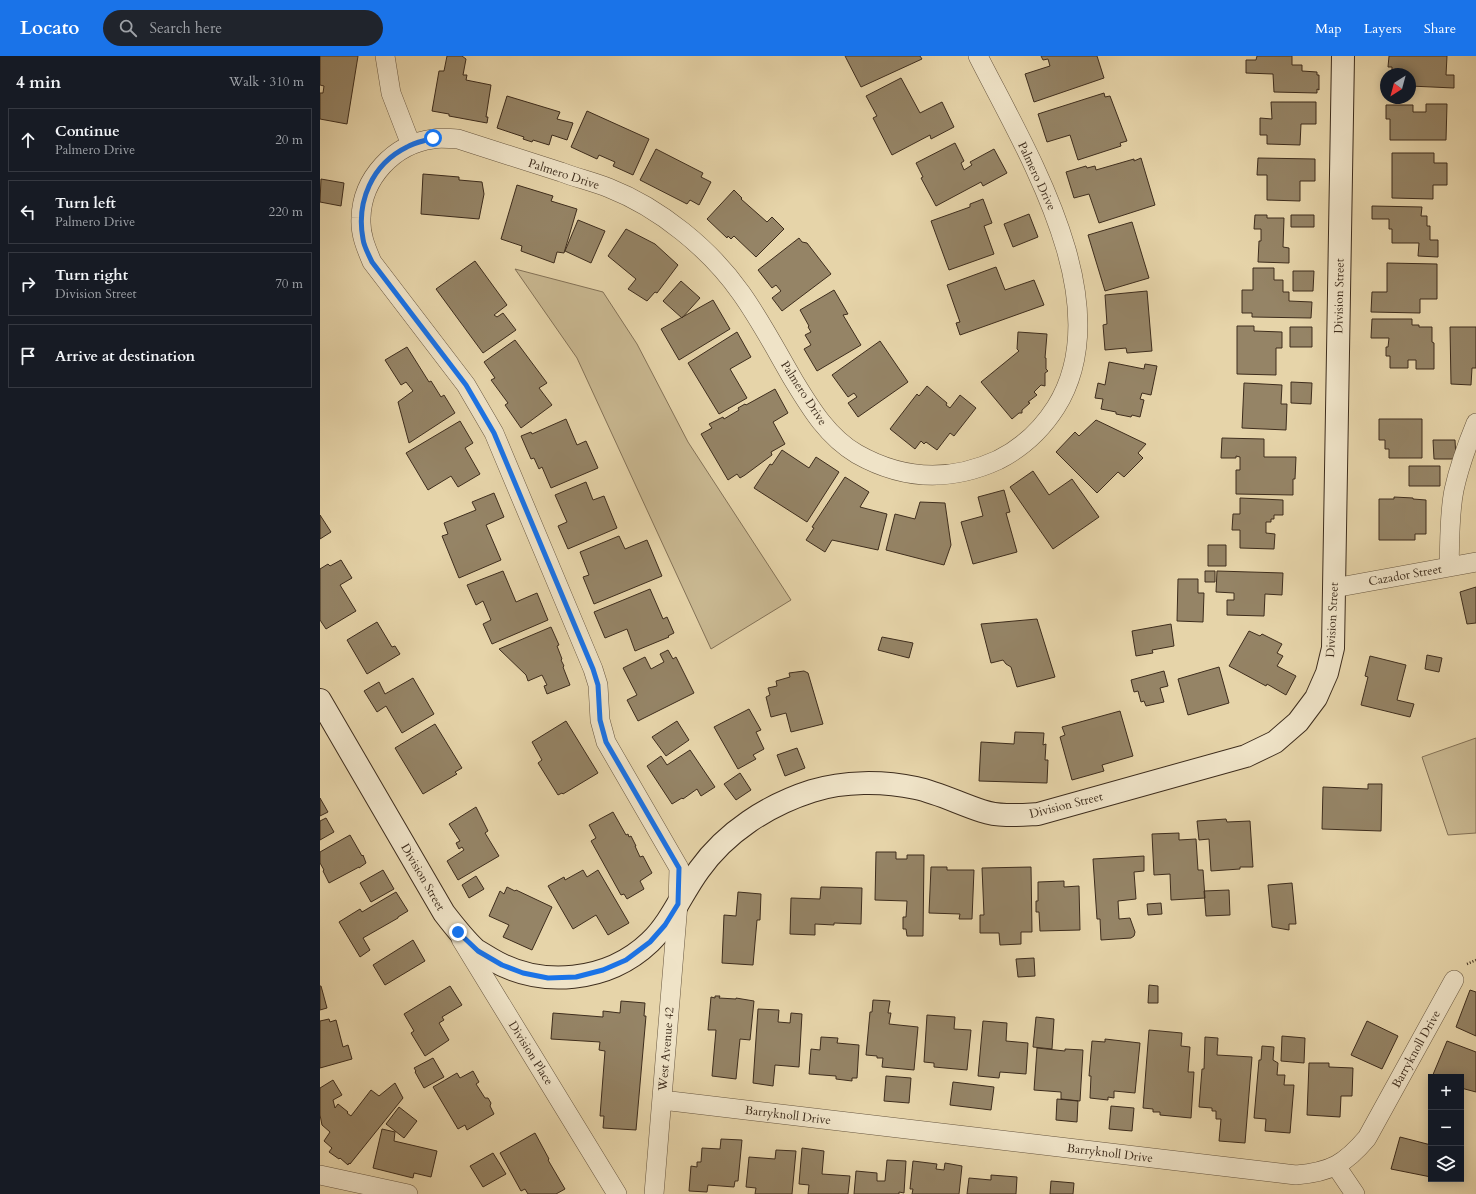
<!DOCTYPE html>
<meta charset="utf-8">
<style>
:root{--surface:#171b24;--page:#20242c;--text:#f1f3f6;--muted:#9ea1a6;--line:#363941;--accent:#1a73e8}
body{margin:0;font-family:Cardo,serif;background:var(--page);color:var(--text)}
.controls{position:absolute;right:12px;bottom:12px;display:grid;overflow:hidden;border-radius:0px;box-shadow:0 2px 10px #0003}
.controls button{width:36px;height:36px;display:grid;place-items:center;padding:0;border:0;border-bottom:1px solid var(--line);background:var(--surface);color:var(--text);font:20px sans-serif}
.compass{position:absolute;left:1060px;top:12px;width:36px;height:36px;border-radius:50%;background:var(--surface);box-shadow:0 2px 10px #0003;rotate:216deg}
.stop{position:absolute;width:12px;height:12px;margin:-9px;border:3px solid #1a73e8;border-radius:50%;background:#fff}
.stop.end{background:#1a73e8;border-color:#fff;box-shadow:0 1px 4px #0008}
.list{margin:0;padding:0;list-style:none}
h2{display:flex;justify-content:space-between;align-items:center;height:52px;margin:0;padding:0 16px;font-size:17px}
h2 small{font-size:13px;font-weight:400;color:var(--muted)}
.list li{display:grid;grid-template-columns:26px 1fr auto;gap:12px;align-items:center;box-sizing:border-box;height:64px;margin:0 8px 8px;padding:0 8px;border:1px solid var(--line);border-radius:0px}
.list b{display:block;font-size:15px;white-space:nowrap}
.list p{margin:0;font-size:13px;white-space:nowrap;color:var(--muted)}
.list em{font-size:13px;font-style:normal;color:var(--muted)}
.icon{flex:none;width:22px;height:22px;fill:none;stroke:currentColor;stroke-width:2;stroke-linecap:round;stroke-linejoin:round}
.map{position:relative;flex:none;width:1156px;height:1138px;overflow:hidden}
header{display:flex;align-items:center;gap:24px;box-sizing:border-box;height:56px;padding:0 20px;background:var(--accent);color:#fff}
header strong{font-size:19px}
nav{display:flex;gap:22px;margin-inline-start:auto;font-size:14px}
.search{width:280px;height:36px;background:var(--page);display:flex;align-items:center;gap:10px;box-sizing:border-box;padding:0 14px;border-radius:22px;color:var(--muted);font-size:15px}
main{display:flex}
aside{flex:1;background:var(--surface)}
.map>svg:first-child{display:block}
</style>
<header>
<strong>Locato</strong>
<div class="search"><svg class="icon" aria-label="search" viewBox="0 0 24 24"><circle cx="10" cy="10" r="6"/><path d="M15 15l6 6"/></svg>Search here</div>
<nav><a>Map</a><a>Layers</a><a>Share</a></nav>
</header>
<main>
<aside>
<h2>4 min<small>Walk · 310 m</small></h2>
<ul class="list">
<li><svg class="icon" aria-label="ahead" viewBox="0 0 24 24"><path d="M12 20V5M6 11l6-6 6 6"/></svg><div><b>Continue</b><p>Palmero Drive</p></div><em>20 m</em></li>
<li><svg class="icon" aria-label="left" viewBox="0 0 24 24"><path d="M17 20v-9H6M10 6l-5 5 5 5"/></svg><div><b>Turn left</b><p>Palmero Drive</p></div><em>220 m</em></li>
<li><svg class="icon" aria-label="right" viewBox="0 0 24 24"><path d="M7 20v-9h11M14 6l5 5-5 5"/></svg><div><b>Turn right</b><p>Division Street</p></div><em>70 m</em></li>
<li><svg class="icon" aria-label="arrive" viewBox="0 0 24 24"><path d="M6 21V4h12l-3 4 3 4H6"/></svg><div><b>Arrive at destination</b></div></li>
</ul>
</aside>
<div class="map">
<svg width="1156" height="1138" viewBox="0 0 1156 1138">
<rect width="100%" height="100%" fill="#e6d4a9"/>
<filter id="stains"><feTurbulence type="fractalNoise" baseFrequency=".005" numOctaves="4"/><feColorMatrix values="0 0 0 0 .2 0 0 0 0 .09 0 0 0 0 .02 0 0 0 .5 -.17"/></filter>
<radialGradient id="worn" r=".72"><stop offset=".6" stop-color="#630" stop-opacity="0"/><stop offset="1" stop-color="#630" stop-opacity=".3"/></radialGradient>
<path fill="#c9b891" stroke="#847257" d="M195 213 283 236 317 288 368 386 471 544 391 593 257 302Z
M1156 682V777L1128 779 1102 701Z"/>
<path fill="#958466" stroke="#3e2d1d" d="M0 0H38L27 68 0 63V37H3L4 30 0 29Z
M127 0H142L146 3 143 19H147L146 24 171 29 166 61H168L167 67 129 60V58L112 55 119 15H124Z
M525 0H600L602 3 541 31Z
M721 0H777L784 22 714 46 705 18 730 10 728 3 723 4Z
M937 0H972V9H982V15L997 16V19H999V34L997 33V37L954 36 953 18 926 17V4H936Z
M1069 0H1127L1126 19H1134V32L1090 30V18H1072V11H1068Z
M581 22 600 57 622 46 634 71 611 83 610 79 572 99 553 62 557 60 546 40Z
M784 37 785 41 790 40 807 85 800 87 801 90 758 104 750 79 727 86 718 58Z
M187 40 240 56 237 63 253 67 247 84 232 79 229 89 213 84 212 86 203 83 204 81 177 72Z
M951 46H996V68H981L980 89 947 88V79H940V62L952 63Z
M1106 48H1127L1126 84H1070V63H1066V49H1093V56H1106Z
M267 55 329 83 313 119 293 110 295 106 279 99 277 103 251 91Z
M635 87 644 105 641 107 644 114 652 109 650 106 674 93 687 117 663 130 661 126 616 150 601 122 603 121 596 107Z
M336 93 383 117 381 121 391 126 379 149 370 144 367 148 320 124Z
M1072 97H1114V107H1127V129H1113V143L1072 142Z
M821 102 835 149 779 167 769 138 754 142 746 116 766 110 767 112 775 110 776 114 814 103V105Z
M938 102 995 103V125H980V145L947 144V119H937Z
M103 118 139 121V124L162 126 164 138 159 163 101 158Z
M1 123 24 127 21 150 0 146Z
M197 129 233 140 231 145 257 153 244 197 237 196 234 207 201 195 202 190 181 183Z
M414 134 422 142 421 143 447 166 452 161 464 173 436 201 414 180 411 183 408 180 407 182 387 163Z
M663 143 672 167 664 170 674 198 629 214 611 165 650 151V148Z
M1052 150 1102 151 1101 160H1107V170H1110V184H1118V201L1098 200 1099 187H1072V173H1069V163H1052Z
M709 158 718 181 693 191 684 168Z
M935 159H947V162H964L963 191 969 192V207L938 206 939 185H941V173H934Z
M971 159H994V171H971Z
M258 164 285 175 271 207 245 195Z
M812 166 829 222 785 235 768 179Z
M306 173 335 188 358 209 337 237 335 236 327 245 308 233 316 223 288 200Z
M479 182 482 186 487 187 511 218 462 255 452 242 461 235 456 229 452 232 438 214Z
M155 205 187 249 174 259 177 261 183 257 196 274 163 297 116 233Z
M1067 207 1117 208V243H1100V257L1051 256 1052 236H1067Z
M676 211 685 234 714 224 724 249 640 279 636 267 640 266 627 229Z
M933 212H954V224H963V236H969V245L992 246 991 262 932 261V257H922V234H933Z
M973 215H994L993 235H973Z
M361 225 380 242 362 262 343 245Z
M514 234 528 258 523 259 541 289 497 315 484 293 491 289 485 279 491 276 488 271 489 270 480 254Z
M827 235 832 295 807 297 806 292 785 294 783 269 787 268 785 239Z
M393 244 410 273 359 304 341 273Z
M1052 263H1092V269H1099V271H1112V286L1114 287V313H1096V304H1088V312H1070V300H1066V291H1068L1069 282H1051Z
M917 270H934V275L962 276V292H956V319L917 318Z
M970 271H992V291H970Z
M1130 271H1156V312H1152L1151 329 1131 328Z
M417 276 431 301 410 313 427 342 399 358 368 307Z
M698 276 727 278 725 302H726V313L728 315 725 317V330L721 329 714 336 717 339 708 346 710 347 702 354V357H699L692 363 661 326 699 295 697 293Z
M195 284 227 327 219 332 232 349 201 372 185 349 188 347 171 324 175 322 164 306Z
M560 285 588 326 538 361 528 347 537 341 534 337 528 341 512 319Z
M87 291 109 326 111 325 121 341 124 339 135 357 89 387 78 346 93 335 86 326 81 329 65 304Z
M789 306 824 313 825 308 837 310 831 339 822 337 820 343 824 344 820 361 812 359 811 361 796 358V356L781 353 783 343 775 342 778 327 785 329Z
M971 326 992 327 991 348 971 347Z
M924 327 962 329 961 348H967L966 374 922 372Z
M607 330 627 347 626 349 630 352 640 339 656 352 634 380 630 377 617 394 606 386 604 388 601 385 595 393 570 373 597 338 599 340Z
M455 333 468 357 453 366 465 388 451 396 452 399 425 419 420 422 417 418 408 424 381 378 392 372 389 368 403 361 404 363 419 354 418 352 425 348 426 349Z
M246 363 257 389 266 385 278 412 231 432 222 411 219 413 214 402 211 403 201 380 211 376 212 378Z
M1059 363H1102V402H1069V393H1065V384H1059Z
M776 364 826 388 818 397 823 402 804 421 798 416 777 437 736 396 755 376 759 380Z
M140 365 153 387 145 392 160 418 138 431 131 420 108 434 86 397Z
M902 382 944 383V401H976L975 423H973V439L916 438V414H920V401L916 400V402H901Z
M1113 384H1135L1136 403H1114Z
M462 394 489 412 496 401 519 416 487 466 434 432 450 408 452 409Z
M1089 410H1120V430H1089Z
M713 415 729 439 752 423 779 461 733 493 690 431Z
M525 421 549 436 540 451 567 458 558 494 512 484 505 496 486 484 494 472 492 471Z
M266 426 273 444 284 440 297 472 248 493 238 470 247 466 235 439Z
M684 434 690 456 686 457 697 496 653 508 641 466 663 460 658 441Z
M174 437 184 461 166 469 181 504 139 522 122 480 128 478 124 467 156 454 152 446Z
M1074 441 1093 442V443L1106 444V478H1095V484H1059V443H1074Z
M920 442 963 444V459H954V463H951V466H946V477L955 478 954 493 920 492V474H912L913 458H920Z
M600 446 625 447 631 489 624 509 566 494 575 458 595 463Z
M0 459 11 476 0 483Z
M299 480 305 493 327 484 342 520 274 548 263 521 269 519 260 496Z
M888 489H906V510H888Z
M21 504 32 522 20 529 36 555 6 573 0 564V513L8 508 10 510Z
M183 515 196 546 217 537 228 564 172 588 163 568 171 564 163 545 156 549 147 529Z
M885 515H895V526H885Z
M897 515 963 517 962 539 945 538 944 560 907 559V544H914V537L896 536Z
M858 523H878V537H884L883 566 857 565Z
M1156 531V567L1147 568 1140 536Z
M330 533 343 563 347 561 354 577 348 580 349 581 315 595 307 573 285 582 274 556Z
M717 563 735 621 697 631 691 611 686 608 683 604 671 607 661 568Z
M57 566 72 591 75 590 80 598 47 618 27 584Z
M851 568 854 590 832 594 833 597 816 600 812 575Z
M231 571 239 589 237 590 242 603 241 604 244 610 243 611 250 629 227 638 224 630 227 629 222 619 208 625 206 619 179 593Z
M929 575 940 580 942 578 962 588 957 597 963 600 957 610 976 620 966 639 947 628 946 630 909 610Z
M562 581 593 587 589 602 558 594Z
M348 594 353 603 356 601 374 637 318 665 307 644 317 639 303 612 325 601 331 613 344 606 340 598Z
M1107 599 1122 602 1119 616 1105 613Z
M1050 600 1086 609 1077 644 1094 648 1090 661 1041 649 1048 621 1045 620Z
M899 611 909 647 868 659 858 623Z
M484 615 488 617 503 668 471 676 466 657 451 661 446 641 450 639 448 632 457 630 456 625 470 621 469 617Z
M844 615 848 630 840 632 844 646 826 650 824 645 821 646 818 635 814 636 811 624Z
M93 622 114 658 82 677 66 650 57 656 44 635 59 626 65 638Z
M429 653 441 674 436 676 444 693 433 699 436 703 418 713 394 671Z
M800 655 813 700 782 709 784 715 752 724 740 681 745 679 742 671Z
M246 665 278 717 243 738 242 737 238 739 218 707 222 704 212 686Z
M357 665 369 684 346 700 332 681Z
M115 668 142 712 135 716 137 718 103 738 75 692Z
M695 676 724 677 723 689 726 688 725 704H728L727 727 659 725 661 686 694 688Z
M477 692 485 712 465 720 457 699Z
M370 694 395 731 381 740 377 733 363 743 362 742 352 748 327 710 341 700 347 709Z
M420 717 431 734 416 744 404 728Z
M1048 728H1062L1061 775 1002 773 1003 731 1048 733Z
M0 742 8 756 0 760Z
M156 751 168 775 165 777 179 800 138 824 127 805 144 794 142 791 139 793 136 787 140 785 129 768Z
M293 756 306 779 308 778 309 781 311 780 316 790H315L320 801 323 800 332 817 320 825 324 833 307 843 304 838 301 839 271 785 276 782 269 769Z
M6 762 14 776 0 784V765Z
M906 763 907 766 930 765 933 811H920V813L891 815 889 783 879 784 877 765Z
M859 777V784L876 783 878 814H883L885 842 851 844 850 818 834 819 832 778Z
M30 779 42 800 43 799 46 807 39 812V811L9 827 3 815 4 814 0 807V796Z
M556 796H576V803H587V799H604L603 880H587L586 873H583V861H586L587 845 555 844Z
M824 800V815L814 816 816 843 798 845 799 863 810 862 815 876 814 880 811 882 781 884 780 863H777L773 803Z
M611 811H627V814H654L652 863H639L640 858 609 857Z
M711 811 712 876H701V888L680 889 679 877H660V859H664L662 812Z
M63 814 74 833 51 846 40 827Z
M263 814 267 821 278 814 309 867 288 879 276 859 253 873 228 830 244 821 245 824Z
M156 820 164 833 149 842 142 829Z
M744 825V831L759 830 760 874 720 875 719 856H716V845H718V826Z
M972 827 976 868H969V874L952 871 948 829Z
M187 831 195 835 196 834 232 851 212 894 183 881 189 869 169 860 180 835 184 838Z
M501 831 542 832 541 868 514 867V869L495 868V879L470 878 471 842 500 843Z
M909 834 910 859 886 860 884 835Z
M76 836 88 855 78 861V862L43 882 50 894 40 901 19 866 40 853 42 856Z
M418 836 441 838 440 864H437L433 909 402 907 404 859 416 860Z
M841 847 842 858 828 859 827 848Z
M93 884 105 905 65 929 53 909Z
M714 902 715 920 698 921 696 903Z
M829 929 838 930V947H828Z
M0 930H1L7 952 0 954Z
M130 930 142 949 122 961 124 964 119 967 129 984 105 1000 91 977 94 975 84 958Z
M1150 934 1156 936V980L1136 971Z
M395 940H400L399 942 416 943V942L434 945 430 984 420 983 416 1023 392 1020 396 974H388L391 941 395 942Z
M553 944 570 945 568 957H571L569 968 598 971 594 1014 562 1011 563 1002H557V1000L546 999 550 956H552Z
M301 945 325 947 324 960H326L316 1074 283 1072 284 1060H280L285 995 279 994 280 986 231 983 233 957 283 961V955L300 957Z
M438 953 459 954 458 966 470 967 471 957 482 958 479 1011 455 1009 453 1030 433 1027Z
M607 959 635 961 634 973 651 974 647 1014 614 1011V1007L604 1006Z
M716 961 734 963 732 993 713 991Z
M9 963 10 966 16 964 23 991 28 989 32 1003 0 1012V965Z
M663 965 687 967 686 985 708 987 706 1018 680 1016 679 1022 658 1020Z
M1047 965 1078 980 1062 1013 1031 999Z
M829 974 862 977 861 990 870 991 868 1016H874L871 1062 840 1059V1056H833V1053L823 1052Z
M962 980 985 982 984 1007 961 1005Z
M501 981 518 982 517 987 539 989 537 1022H532V1025L516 1023V1020L489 1018 491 993 500 994Z
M885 981 898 982 897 999 932 1001 925 1087 899 1085 901 1063H896V1055H892V1052L879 1051 882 1013H884Z
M785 983 820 987 815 1037 794 1035V1042L788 1041V1044L770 1042 771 1020H769L772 985 785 986Z
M1127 985 1156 996V1036L1141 1032V1021H1112Z
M942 990 954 991 953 1004 958 1007 957 1019H965L964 1029H974L970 1077 945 1075 946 1063 934 1062 939 1004H941Z
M717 992 745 995V993L763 994 760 1045 741 1043V1036L714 1034Z
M113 1002 124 1021 104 1032 95 1016 96 1015 94 1012Z
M989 1007H1009V1011L1033 1012 1032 1040H1021L1020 1061 987 1059Z
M153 1015 159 1026 156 1028 165 1042H168L171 1047 170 1050 174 1058 147 1074 145 1069 138 1073 113 1031 137 1017 140 1022Z
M566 1020 591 1022 589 1047 564 1045Z
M13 1024 22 1039 13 1044 15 1052 18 1048 28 1056 27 1057 31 1060 51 1034 59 1040 75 1027 83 1042 30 1108 29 1107 28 1109 20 1102 19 1103 9 1096 12 1092 4 1085 10 1076 2 1069 0 1059V1032Z
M633 1026 674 1031 671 1054 630 1049Z
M737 1043 758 1045 757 1066 736 1064Z
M791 1050 814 1052 812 1075 789 1073Z
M79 1051 97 1065 84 1082 66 1068Z
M62 1073 75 1076 74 1085 117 1095 111 1121 94 1117 93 1122 53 1112Z
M215 1077 229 1103 228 1104 245 1133 236 1138H208L205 1133 201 1135 180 1097Z
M1080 1081 1111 1089V1121L1071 1113Z
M401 1083 422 1084 418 1125H415L414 1131 388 1129 387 1136 369 1135 371 1110 377 1111V1106H381L382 1092 400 1093Z
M482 1092 504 1095 502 1118 530 1120 528 1138H488L489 1129 479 1128Z
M456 1094 476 1095 472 1138H435L436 1132 426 1131 429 1101 455 1103Z
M173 1097 186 1118 163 1131 150 1110Z
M567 1104 586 1105 584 1137 579 1136V1138H534L536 1115 557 1117V1125H565Z
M593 1105 617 1108 616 1113 624 1114 625 1107 642 1110 639 1138H592L593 1133H590Z
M671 1119 697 1121 696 1138H647L649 1122 671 1124Z
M731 1125 754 1127 753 1138H730Z"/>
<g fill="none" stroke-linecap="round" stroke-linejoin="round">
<g stroke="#685740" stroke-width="20">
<path id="street" d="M65 0 71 37 91 89
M1129 511C1130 486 1129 459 1134 434 1139 411 1147 389 1156 367
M1014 532 1156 506
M141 883 297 1138
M342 1044 976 1119C1011 1116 1025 1108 1047 1082L1134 924
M1016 1110 1035 1138
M0 1119 88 1138
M334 1138 358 848 359 812 286 686 280 664 278 629 273 613 174 377 146 329 52 206C46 192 40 178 41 162 42 122 74 88 113 83 121 81 130 83 138 83 172 94 206 105 241 116 257 122 274 126 289 132 340 152 390 193 421 237 441 265 457 296 474 325 491 353 508 381 537 398 583 424 630 426 678 404 702 392 722 373 736 351 801 247 706 95 658 0"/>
</g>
<g stroke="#3e2d1d" stroke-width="24">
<path id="secondary" d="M0 644 124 857C134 870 144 883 156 894 161 897 166 900 171 903 221 933 288 926 330 886 351 866 362 837 379 814 406 776 448 749 492 735 524 725 563 725 596 732 619 737 640 748 662 755 680 761 699 759 718 758L926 700 955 686 978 666 996 642 1007 617 1013 592 1023 0"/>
</g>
<path stroke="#3e2d1d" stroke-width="2.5" stroke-dasharray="1 2" stroke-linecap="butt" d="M1147 908 1156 904"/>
<use href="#street" stroke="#efe3c7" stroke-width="19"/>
<use href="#secondary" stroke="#efe3c7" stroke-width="22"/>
</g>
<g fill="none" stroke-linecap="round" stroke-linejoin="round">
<path stroke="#1a73e8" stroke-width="5" d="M113 82C105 85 95 86 87 91 52 108 36 146 43 183 44 191 49 199 52 206L146 329 174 377 273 613 278 629 280 664 286 686 359 812 358 848 345 869 330 886 306 904 283 914 256 921 228 922 203 917 182 909 158 895 138 876"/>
</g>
<g text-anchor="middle" stroke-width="3" stroke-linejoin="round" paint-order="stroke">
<g font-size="12" fill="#3e2d1d" stroke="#efe3c7">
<text transform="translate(244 118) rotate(18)" y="4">Palmero Drive</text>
<text transform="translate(717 120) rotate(65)" y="4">Palmero Drive</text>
<text transform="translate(1019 240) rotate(-89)" y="4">Division Street</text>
<text transform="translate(484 337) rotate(57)" y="4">Palmero Drive</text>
<text transform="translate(1085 519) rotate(-10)" y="4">Cazador Street</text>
<text transform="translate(1012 564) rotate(-87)" y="4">Division Street</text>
<text transform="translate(746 749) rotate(-14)" y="4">Division Street</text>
<text transform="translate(103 821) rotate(60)" y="4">Division Street</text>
<text transform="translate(346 993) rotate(-85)" y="4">West Avenue 42</text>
<text transform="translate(1096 993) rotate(-61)" y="4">Barryknoll Drive</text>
<text transform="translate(211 997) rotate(58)" y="4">Division Place</text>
<text transform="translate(468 1059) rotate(7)" y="4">Barryknoll Drive</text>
<text transform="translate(790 1097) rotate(7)" y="4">Barryknoll Drive</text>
</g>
</g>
<rect width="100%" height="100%" filter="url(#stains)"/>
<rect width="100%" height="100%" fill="url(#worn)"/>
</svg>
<div class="controls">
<button>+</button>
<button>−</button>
<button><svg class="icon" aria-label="layers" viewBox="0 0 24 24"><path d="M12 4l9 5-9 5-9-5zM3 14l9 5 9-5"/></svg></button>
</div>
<svg class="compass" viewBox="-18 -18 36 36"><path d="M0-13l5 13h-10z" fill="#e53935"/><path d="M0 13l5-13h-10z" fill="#9ea1a6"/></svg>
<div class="stop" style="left:113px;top:82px"></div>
<div class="stop end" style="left:138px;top:876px"></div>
</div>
</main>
